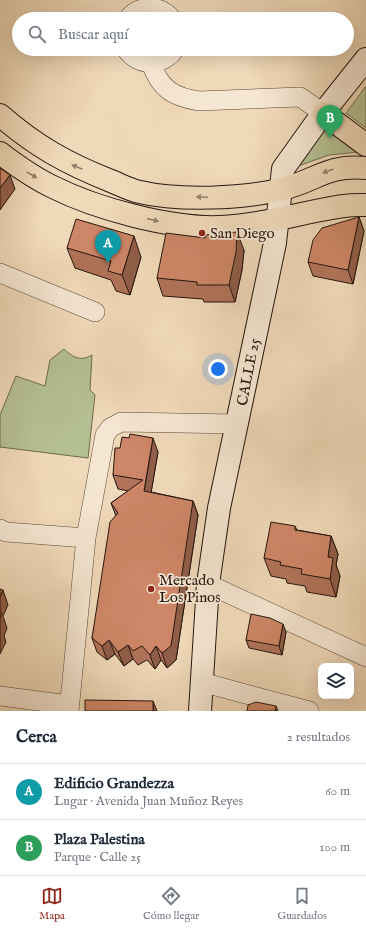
<!DOCTYPE html>
<html lang="es">
<meta charset="utf-8">
<style>
:root{--surface:#fff;--page:#f2f2f3;--text:#1f2937;--muted:#747a83;--line:#e0e1e3;--accent:#8f2418}
body{margin:0;font-family:"IM FELL English",serif;background:var(--page);color:var(--text)}
.controls{position:absolute;right:12px;bottom:12px;display:grid;overflow:hidden;border-radius:8px;box-shadow:0 4px 16px #0002}
.controls button{width:36px;height:36px;display:grid;place-items:center;padding:0;border:0;border-bottom:1px solid var(--line);background:var(--surface);color:var(--text);font:20px sans-serif}
.you{position:absolute;left:218px;top:369px;width:14px;height:14px;margin:-10px;border:3px solid #fff;border-radius:50%;background:#1a73e8;box-shadow:0 0 0 6px #1a73e833}
.badge{display:grid;place-items:center;width:26px;height:26px;border-radius:50%;background:var(--accent);color:#fff;font-size:13px;font-weight:700}
.pin{position:absolute;translate:-50% -33px;filter:drop-shadow(0 1px 2px #0008)}
.pin::after{content:'';position:absolute;top:21px;width:14px;height:12px;background:inherit;clip-path:polygon(0 0,100% 0,50% 100%)}
.list{margin:0;padding:0;list-style:none}
h2{display:flex;justify-content:space-between;align-items:center;height:52px;margin:0;padding:0 16px;font-size:17px}
h2 small{font-size:13px;font-weight:400;color:var(--muted)}
.list li{display:grid;grid-template-columns:26px 1fr auto;gap:12px;align-items:center;box-sizing:border-box;height:56px;padding:0 16px;border-top:1px solid var(--line)}
.list b{display:block;font-size:15px;white-space:nowrap}
.list p{margin:0;font-size:13px;white-space:nowrap;color:var(--muted)}
.list em{font-size:13px;font-style:normal;color:var(--muted)}
.icon{flex:none;width:22px;height:22px;fill:none;stroke:currentColor;stroke-width:2;stroke-linecap:round;stroke-linejoin:round}
.map{position:relative;flex:none;width:366px;height:711px;overflow:hidden}
.search{position:absolute;background:var(--surface);box-shadow:0 4px 16px #0002;left:12px;right:12px;top:12px;height:44px;display:flex;align-items:center;gap:10px;box-sizing:border-box;padding:0 14px;border-radius:22px;color:var(--muted);font-size:15px}
.sheet{height:164px;background:var(--surface)}
nav{display:flex;justify-content:space-around;align-items:center;box-sizing:border-box;height:56px;border-top:1px solid var(--line);background:var(--surface);font-size:11px;color:var(--muted)}
nav a{display:grid;justify-items:center;gap:2px}
nav .on{color:var(--accent)}
.map>svg:first-child{display:block}
</style>
<div class="map">
<svg width="366" height="711" viewBox="0 0 366 711">
<rect width="100%" height="100%" fill="#f0d9b9"/>
<filter id="stains"><feTurbulence type="fractalNoise" baseFrequency=".005" numOctaves="4"/><feColorMatrix values="0 0 0 0 .2 0 0 0 0 .09 0 0 0 0 .02 0 0 0 .5 -.17"/></filter>
<radialGradient id="worn" r=".72"><stop offset=".6" stop-color="#630" stop-opacity="0"/><stop offset="1" stop-color="#630" stop-opacity=".3"/></radialGradient>
<path fill="#b5c092" stroke="#6c6a50" d="M366 86V128L346 113Z
M325 126 358 152 329 155 301 165H298Z
M64 349C72 357 81 362 92 355L90 390 95 395 88 458 0 447V415L16 376 45 386 50 360Z"/>
<g fill="none" stroke-linecap="round" stroke-linejoin="round">
<g stroke="#574639" stroke-width="20">
<path id="street" d="M128 19C139 4 161 5 172 19
M126 49C138 67 163 67 175 49
M151 63C160 89 173 97 199 101L300 97 323 113
M0 273 95 312
M0 529 6 532 86 538
M208 584 366 657
M201 682 309 711
M0 696 69 705
M69 711 86 538 105 435 110 428 121 422 238 424"/>
</g>
<g stroke="#24150e" stroke-width="24">
<path id="secondary" d="M200 711 208 584 219 508 275 243 283 169 323 113 366 59"/>
</g>
<g stroke="#24150e" stroke-width="24">
<path id="primary" d="M323 113 366 145
M0 115C35 146 68 164 111 181 121 185 130 190 140 192 177 201 245 199 282 189 316 181 327 164 366 168
M0 153C17 166 34 178 53 187 97 209 171 229 220 227 248 226 278 219 306 213 327 209 345 204 366 205"/>
</g>
<use href="#street" stroke="#f5e6d2" stroke-width="19"/>
<use href="#secondary" stroke="#f5e6d2" stroke-width="22"/>
<use href="#primary" stroke="#f0d9b9" stroke-width="22"/>
</g>
<path fill="#b07359" stroke="#24150e" d="M359 217 364 231 353 284 313 276 308 262Z
M67 248 141 257 130 295 116 291 111 280 75 268Z
M244 250 242 270 235 302H204L203 299 163 296 157 278Z
M120 448 158 452 151 492 193 501 198 515 176 660 167 668 161 660 155 669 147 660 138 665 133 659 124 666 115 654 107 660 97 652 92 638 116 516 111 503 128 491 118 489 113 475Z
M295 526 297 530 331 536 338 554 336 565 340 576 336 597 307 592 305 586 287 583 286 579 271 576 264 558Z
M286 632 282 655 249 648 246 640Z"/>
<path fill="#905e48" stroke="#24150e" d="M10 175 15 189 0 210V188Z
M359 217 364 231 353 284 348 270Z
M237 232 244 250 242 270 235 302 229 285Z
M134 236 141 257 130 295 122 275Z
M153 438 158 452 149 505 144 491Z
M193 501 198 515 176 660 167 668 162 653Z
M331 536 338 554 336 565 340 576 336 597 330 579 328 557Z
M3 590 8 605 3 616 7 628 4 636 6 642 0 654V597Z
M283 624 286 632 282 655 279 646Z
M109 640 115 654 107 660 102 646Z
M128 645 133 659 124 666 118 652Z
M156 646 161 660 155 669 150 655Z
M153 701 157 711H153Z
M276 706 278 711H275Z"/>
<path fill="#cd8667" stroke="#24150e" d="M0 168 10 175 0 188Z
M359 217 348 270 308 262 313 240 322 228Z
M76 219 134 236 122 275 108 271 111 261 67 248Z
M237 232 236 252 229 285H197V282L157 278 166 233 205 238 206 235Z
M130 434 153 438 144 491 193 501 171 646 162 653 156 646 150 655 142 646 133 651 128 645 118 652 109 640 102 646 92 638 110 522 118 513 111 503 143 480 113 475 115 448H120L122 437 129 438Z
M271 522 295 526V530L331 536 328 557 333 558 330 579 301 574 302 569 280 565 281 562 264 558Z
M0 589 3 590 0 597Z
M0 612 2 613 0 618Z
M251 614 270 618 283 624 279 646 246 640Z
M85 700 153 701V711H85Z
M256 702 276 706 275 711H247L248 705Z"/>
<defs><path id="oneway-solid" d="M-6-.8H1V-3.2L6.5 0L1 3.2V.8H-6Z"/></defs>
<g fill="#94816c">
<use href="#oneway-solid" transform="translate(77 167) rotate(-157)"/>
<use href="#oneway-solid" transform="translate(328 171) rotate(160)"/>
<use href="#oneway-solid" transform="translate(32 175) rotate(30)"/>
<use href="#oneway-solid" transform="translate(202 197) rotate(-178)"/>
<use href="#oneway-solid" transform="translate(153 220) rotate(13)"/>
</g>
<g fill="#8f2418" stroke="#f5e6d2" stroke-width="1.5">
<circle cx="202" cy="233" r="4"/>
<circle cx="151" cy="589" r="4"/>
</g>
<g text-anchor="middle" stroke-width="3.5" stroke-linejoin="round" paint-order="stroke">
<g font-size="15" fill="#24150e" stroke="#f5e6d2" text-anchor="start">
<text x="210" y="238">San Diego</text>
<text x="159" y="585">Mercado<tspan x="159" dy="17">Los Pinos</tspan></text>
</g>
<g font-size="15" fill="#24150e" stroke="#f5e6d2">
<text transform="translate(248 372) rotate(-79)" y="5">CALLE 25</text>
</g>
</g>
<rect width="100%" height="100%" filter="url(#stains)"/>
<rect width="100%" height="100%" fill="url(#worn)"/>
</svg>
<div class="controls">
<button><svg class="icon" aria-label="layers" viewBox="0 0 24 24"><path d="M12 4l9 5-9 5-9-5zM3 14l9 5 9-5"/></svg></button>
</div>
<div class="you"></div>
<div class="pin badge" style="left:108px;top:263px;background:#0f9aa8">A</div>
<div class="pin badge" style="left:330px;top:138px;background:#2e9e5b">B</div>
<div class="search"><svg class="icon" aria-label="search" viewBox="0 0 24 24"><circle cx="10" cy="10" r="6"/><path d="M15 15l6 6"/></svg>Buscar aquí</div>
</div>
<section class="sheet">
<h2>Cerca<small>2 resultados</small></h2>
<ul class="list">
<li><span class="badge" style="background:#0f9aa8">A</span><div><b>Edificio Grandezza</b><p>Lugar · Avenida Juan Muñoz Reyes</p></div><em>60 m</em></li>
<li><span class="badge" style="background:#2e9e5b">B</span><div><b>Plaza Palestina</b><p>Parque · Calle 25</p></div><em>100 m</em></li>
</ul>
</section>
<nav>
<a class="on"><svg class="icon" aria-label="map" viewBox="0 0 24 24"><path d="M3 6l6-2 6 2 6-2v14l-6 2-6-2-6 2zM9 4v14M15 6v14"/></svg>Mapa</a>
<a><svg class="icon" aria-label="directions" viewBox="0 0 24 24"><path d="M12 3l9 9-9 9-9-9zM9 14v-3h6M13 9l2 2-2 2"/></svg>Cómo llegar</a>
<a><svg class="icon" aria-label="saved" viewBox="0 0 24 24"><path d="M7 4h10v16l-5-4-5 4z"/></svg>Guardados</a>
</nav>
